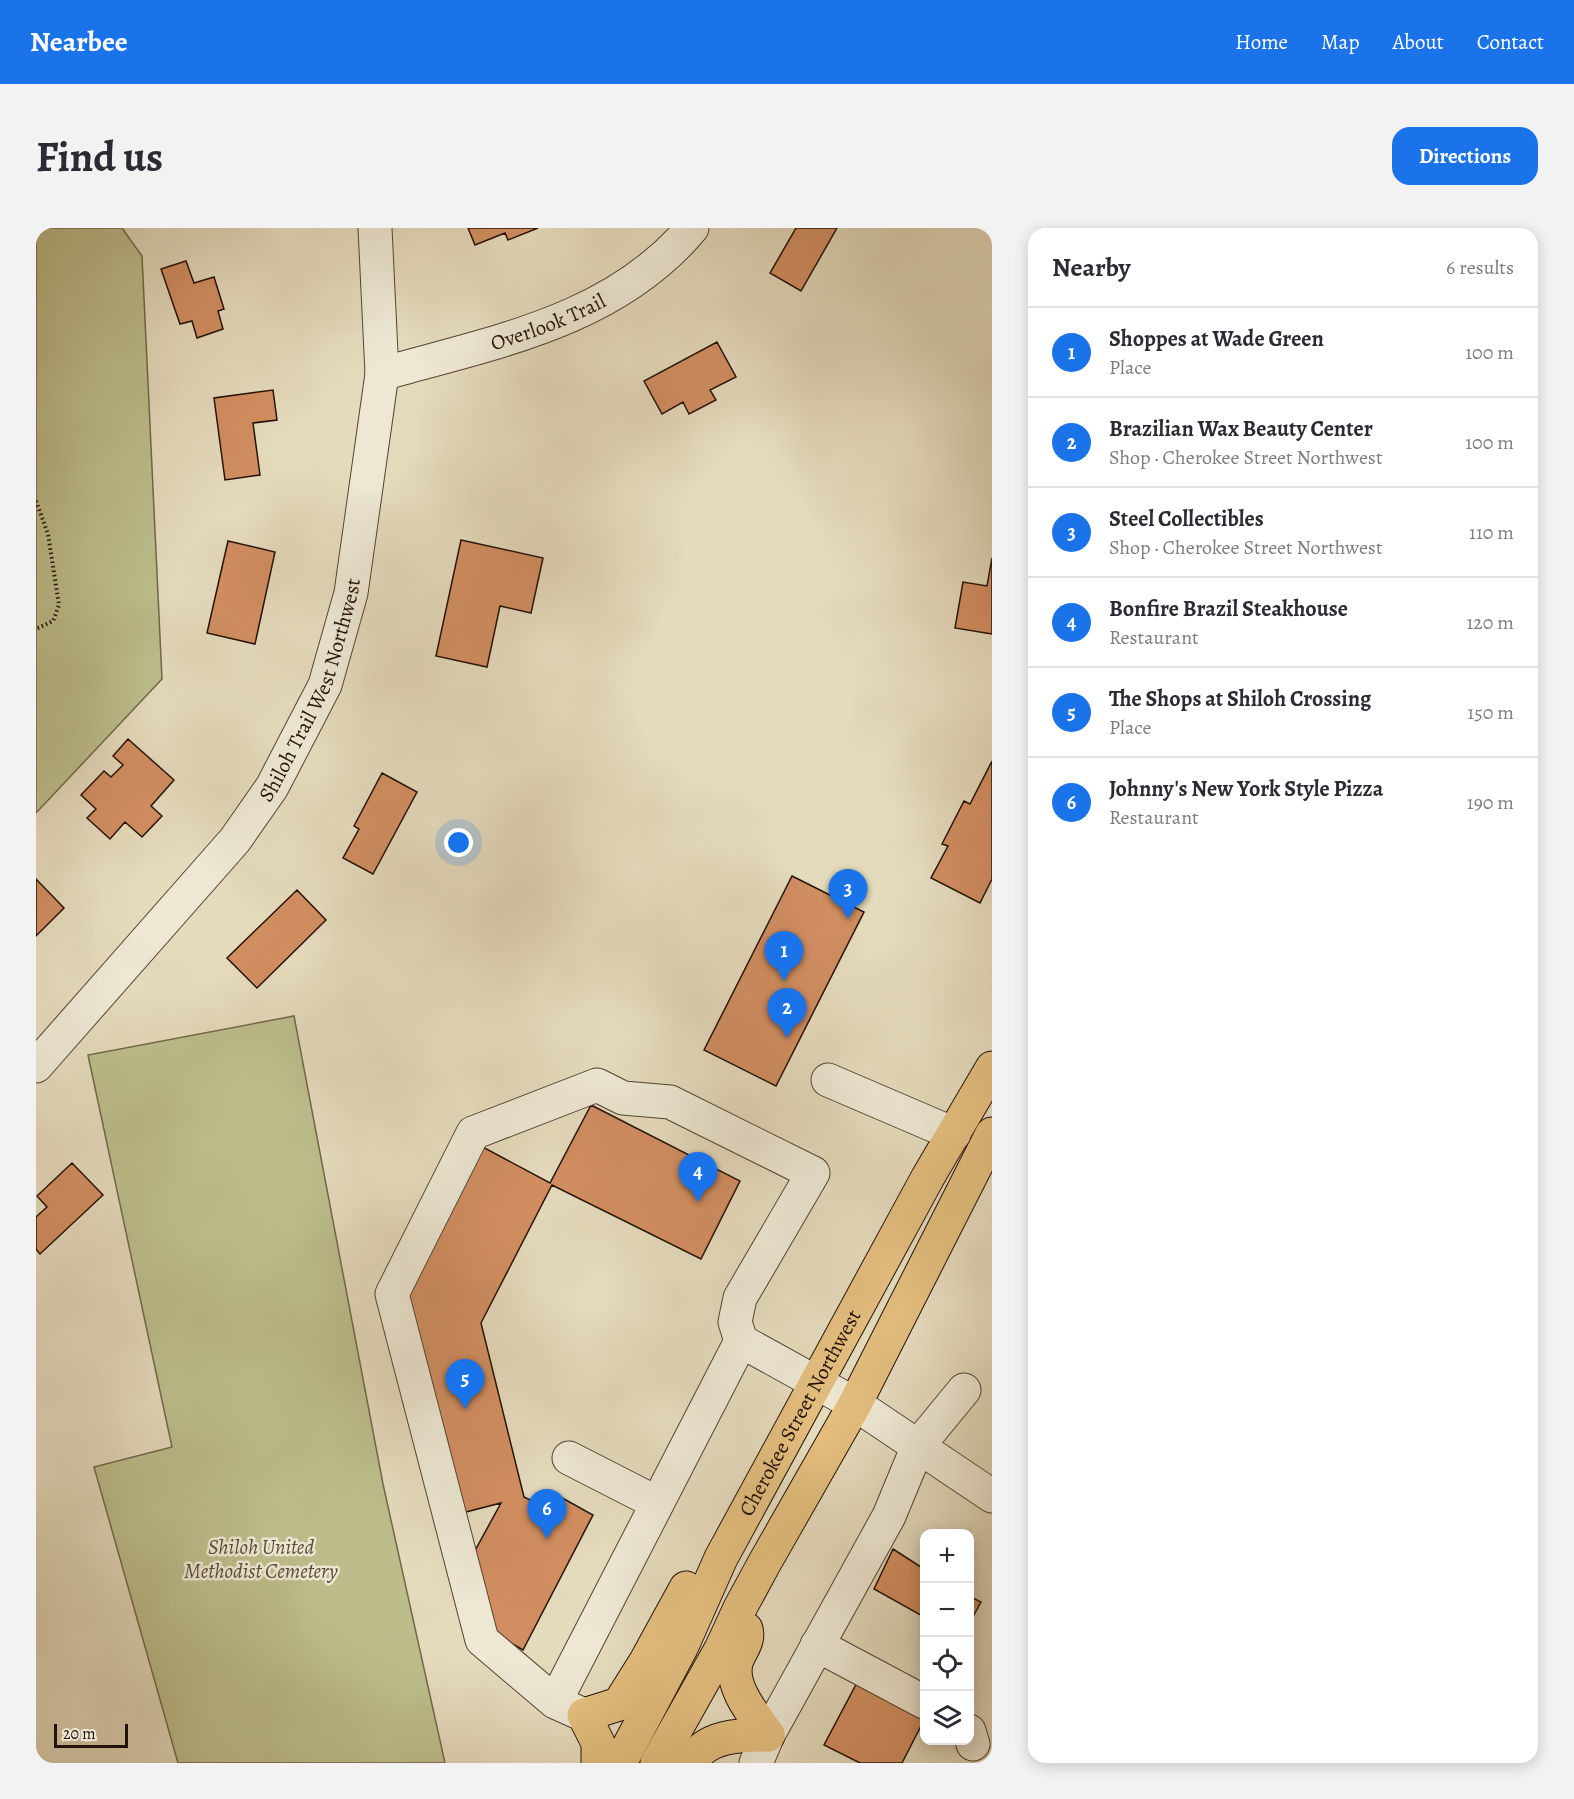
<!DOCTYPE html>
<meta charset="utf-8">
<style>
:root{--surface:#fff;--page:#f2f2f3;--text:#2b2b33;--muted:#7c7c81;--line:#e1e1e2;--accent:#1a73e8}
body{margin:0;font-family:Alegreya,serif;background:var(--page);color:var(--text)}
.controls{position:absolute;right:18px;bottom:18px;display:grid;overflow:hidden;border-radius:12px;box-shadow:0 3px 15px #0003}
.controls button{width:54px;height:54px;display:grid;place-items:center;padding:0;border:0;border-bottom:2px solid var(--line);background:var(--surface);color:var(--text);font:30px sans-serif}
.scale{position:absolute;left:18px;bottom:15px;width:74px;box-sizing:border-box;padding-left:6px;border:3px solid #241107;border-top:0;font-size:16px;line-height:21px;white-space:nowrap;color:#241107;-webkit-text-stroke:4px #ede7d3;paint-order:stroke}
.you{position:absolute;left:423px;top:615px;width:21px;height:21px;margin:-15px;border:4px solid #fff;border-radius:50%;background:#1a73e8;box-shadow:0 0 0 9px #1a73e833}
.badge{display:grid;place-items:center;width:39px;height:39px;border-radius:50%;background:var(--accent);color:#fff;font-size:20px;font-weight:700}
.pin{position:absolute;translate:-50% -50px;filter:drop-shadow(0 2px 3px #0008)}
.pin::after{content:'';position:absolute;top:32px;width:21px;height:18px;background:inherit;clip-path:polygon(0 0,100% 0,50% 100%)}
.list{margin:0;padding:0;list-style:none}
h2{display:flex;justify-content:space-between;align-items:center;height:78px;margin:0;padding:0 24px;font-size:26px}
h2 small{font-size:20px;font-weight:400;color:var(--muted)}
.list li{display:grid;grid-template-columns:39px 1fr auto;gap:18px;align-items:center;box-sizing:border-box;height:90px;padding:0 24px;border-top:2px solid var(--line)}
.list b{display:block;font-size:22px;white-space:nowrap}
.list p{margin:0;font-size:20px;white-space:nowrap;color:var(--muted)}
.list em{font-size:20px;font-style:normal;color:var(--muted)}
.icon{flex:none;width:33px;height:33px;fill:none;stroke:currentColor;stroke-width:2;stroke-linecap:round;stroke-linejoin:round}
.map{position:relative;flex:none;width:956px;height:1535px;overflow:hidden;border-radius:18px}
header{display:flex;align-items:center;gap:36px;box-sizing:border-box;height:84px;padding:0 30px;background:var(--accent);color:#fff}
header strong{font-size:28px}
nav{display:flex;gap:33px;margin-inline-start:auto;font-size:21px}
.intro{display:flex;align-items:center;justify-content:space-between;box-sizing:border-box;height:144px;padding:0 36px}
h1{margin:0;font-size:42px}
.button{padding:15px 27px;border-radius:18px;background:var(--accent);color:#fff;font-size:21px;font-weight:700}
main{display:flex;gap:36px;padding:0 36px}
aside{flex:1;background:var(--surface);border-radius:18px;box-shadow:0 3px 15px #0003}
.map>svg:first-child{display:block}
</style>
<header>
<strong>Nearbee</strong>
<nav><a>Home</a><a>Map</a><a>About</a><a>Contact</a></nav>
</header>
<div class="intro"><h1>Find us</h1><a class="button">Directions</a></div>
<main>
<div class="map">
<svg width="956" height="1535" viewBox="0 0 956 1535">
<rect width="100%" height="100%" fill="#e4dabc"/>
<filter id="stains"><feTurbulence type="fractalNoise" baseFrequency=".00333" numOctaves="4"/><feColorMatrix values="0 0 0 0 .2 0 0 0 0 .09 0 0 0 0 .02 0 0 0 .5 -.17"/></filter>
<radialGradient id="worn" r=".72"><stop offset=".6" stop-color="#630" stop-opacity="0"/><stop offset="1" stop-color="#630" stop-opacity=".3"/></radialGradient>
<path fill="#bcbd8b" stroke="#706749" stroke-width="1.5" d="M0 0H86L106 28 126 451 0 585Z
M258 788 347 1256 409 1535H142L58 1239 136 1219 52 827Z"/>
<path fill="#d18e61" stroke="#241107" stroke-width="1.5" d="M432 0H502L472 12 469 5 439 17Z
M760 0H801L765 63 734 45Z
M150 33 158 55 178 49 188 81 182 83 187 101 161 110 156 93 144 96 125 41Z
M681 114 700 149 674 162 680 172 653 186 647 174 626 186 608 153Z
M237 162 241 192 217 195 224 247 189 252 178 170Z
M425 312 507 330 495 385 464 378 451 439 400 428Z
M192 313 239 324 219 416 171 405Z
M956 330V406L919 400 927 354 951 358Z
M92 511 138 552 115 578 126 588 106 609 89 594 74 611 51 590 60 581 45 567 68 543 75 549 87 537 77 528Z
M956 533V651L944 675 895 650 912 618 906 616 928 573 934 576Z
M346 545 381 564 337 646 307 630 323 601 318 598Z
M756 648 828 684 740 858 668 822Z
M0 651 28 680 0 708Z
M261 662 290 692 221 760 191 730Z
M555 877 704 953 665 1031 516 957 445 1095 488 1269 513 1281 521 1267 557 1287 487 1422 452 1402 436 1328 465 1275 422 1286 369 1070 445 918 514 955Z
M36 935 67 967 4 1026 0 1021V989L11 979 1 968Z
M857 1321 888 1341V1389L838 1361Z
M933 1368 945 1374 933 1396Z
M824 1449 888 1485V1492L866 1535H824L788 1517Z"/>
<g fill="none" stroke-linecap="round" stroke-linejoin="round">
<g stroke="#544334" stroke-width="35">
<g id="minor">
<path id="s1" d="M346 146C457 114 577 94 656 0"/>
<path id="s2" d="M0 838 199 612 236 559 289 457 315 365 346 146 339 0"/>
<path d="M792 852 918 906"/>
<path d="M705 1113 819 1176 956 1268"/>
<path d="M533 1230 621 1275"/>
<path d="M781 1417 888 1474"/>
<path d="M519 1474 446 1412 356 1066 437 905 561 857 587 870 634 874 777 945 704 1070 699 1094 705 1113 519 1474 548 1487"/>
<path d="M933 1503 937 1516"/>
<path d="M720 1535 732 1507 853 1288 882 1218 928 1162"/>
</g>
</g>
<g stroke="#241107" stroke-width="35">
<g id="major">
<path d="M710 1401C714 1414 703 1423 700 1435 694 1460 719 1488 732 1507"/>
<path d="M562 1535V1515L548 1487 583 1476 610 1433 650 1360"/>
<path id="s3" d="M584 1535 646 1418 685 1330 892 949 956 840"/>
<path d="M621 1535 685 1421 704 1380 729 1334 819 1176 956 906"/>
<path d="M655 1535C669 1507 704 1507 732 1507"/>
</g>
</g>
<path stroke="#241107" stroke-width="4" stroke-dasharray="1.5 3" stroke-linecap="butt" d="M0 273 12 306 23 377 17 393 0 401"/>
<use href="#minor" stroke="#ede7d3" stroke-width="33"/>
<use href="#major" stroke="#e2bd7e" stroke-width="33"/>
</g>
<g text-anchor="middle" stroke-width="5" stroke-linejoin="round" paint-order="stroke">
<g font-size="21" fill="#241107" stroke="#ede7d3">
<text dy="7" stroke="none"><textPath href="#s1" startOffset="174">Overlook Trail</textPath></text>
<text dy="7" stroke="none"><textPath href="#s2" startOffset="471">Shiloh Trail West Northwest</textPath></text>
<text dy="7" stroke="none"><textPath href="#s3" startOffset="394">Cherokee Street Northwest</textPath></text>
</g>
<g font-size="21" font-style="italic" fill="#594d35" stroke="#ede7d3">
<text x="225" y="1326">Shiloh United<tspan x="225" dy="24">Methodist Cemetery</tspan></text>
</g>
</g>
<rect width="100%" height="100%" filter="url(#stains)"/>
<rect width="100%" height="100%" fill="url(#worn)"/>
</svg>
<div class="controls">
<button>+</button>
<button>−</button>
<button><svg class="icon" aria-label="locate" viewBox="0 0 24 24"><circle cx="12" cy="12" r="6"/><path d="M12 2v4M12 18v4M2 12h4M18 12h4"/></svg></button>
<button><svg class="icon" aria-label="layers" viewBox="0 0 24 24"><path d="M12 4l9 5-9 5-9-5zM3 14l9 5 9-5"/></svg></button>
</div>
<div class="scale">20 m</div>
<div class="you"></div>
<div class="pin badge" style="left:748px;top:753px">1</div>
<div class="pin badge" style="left:751px;top:810px">2</div>
<div class="pin badge" style="left:812px;top:691px">3</div>
<div class="pin badge" style="left:662px;top:974px">4</div>
<div class="pin badge" style="left:429px;top:1181px">5</div>
<div class="pin badge" style="left:511px;top:1311px">6</div>
</div>
<aside>
<h2>Nearby<small>6 results</small></h2>
<ul class="list">
<li><span class="badge">1</span><div><b>Shoppes at Wade Green</b><p>Place</p></div><em>100 m</em></li>
<li><span class="badge">2</span><div><b>Brazilian Wax Beauty Center</b><p>Shop · Cherokee Street Northwest</p></div><em>100 m</em></li>
<li><span class="badge">3</span><div><b>Steel Collectibles</b><p>Shop · Cherokee Street Northwest</p></div><em>110 m</em></li>
<li><span class="badge">4</span><div><b>Bonfire Brazil Steakhouse</b><p>Restaurant</p></div><em>120 m</em></li>
<li><span class="badge">5</span><div><b>The Shops at Shiloh Crossing</b><p>Place</p></div><em>150 m</em></li>
<li><span class="badge">6</span><div><b>Johnny's New York Style Pizza</b><p>Restaurant</p></div><em>190 m</em></li>
</ul>
</aside>
</main>
